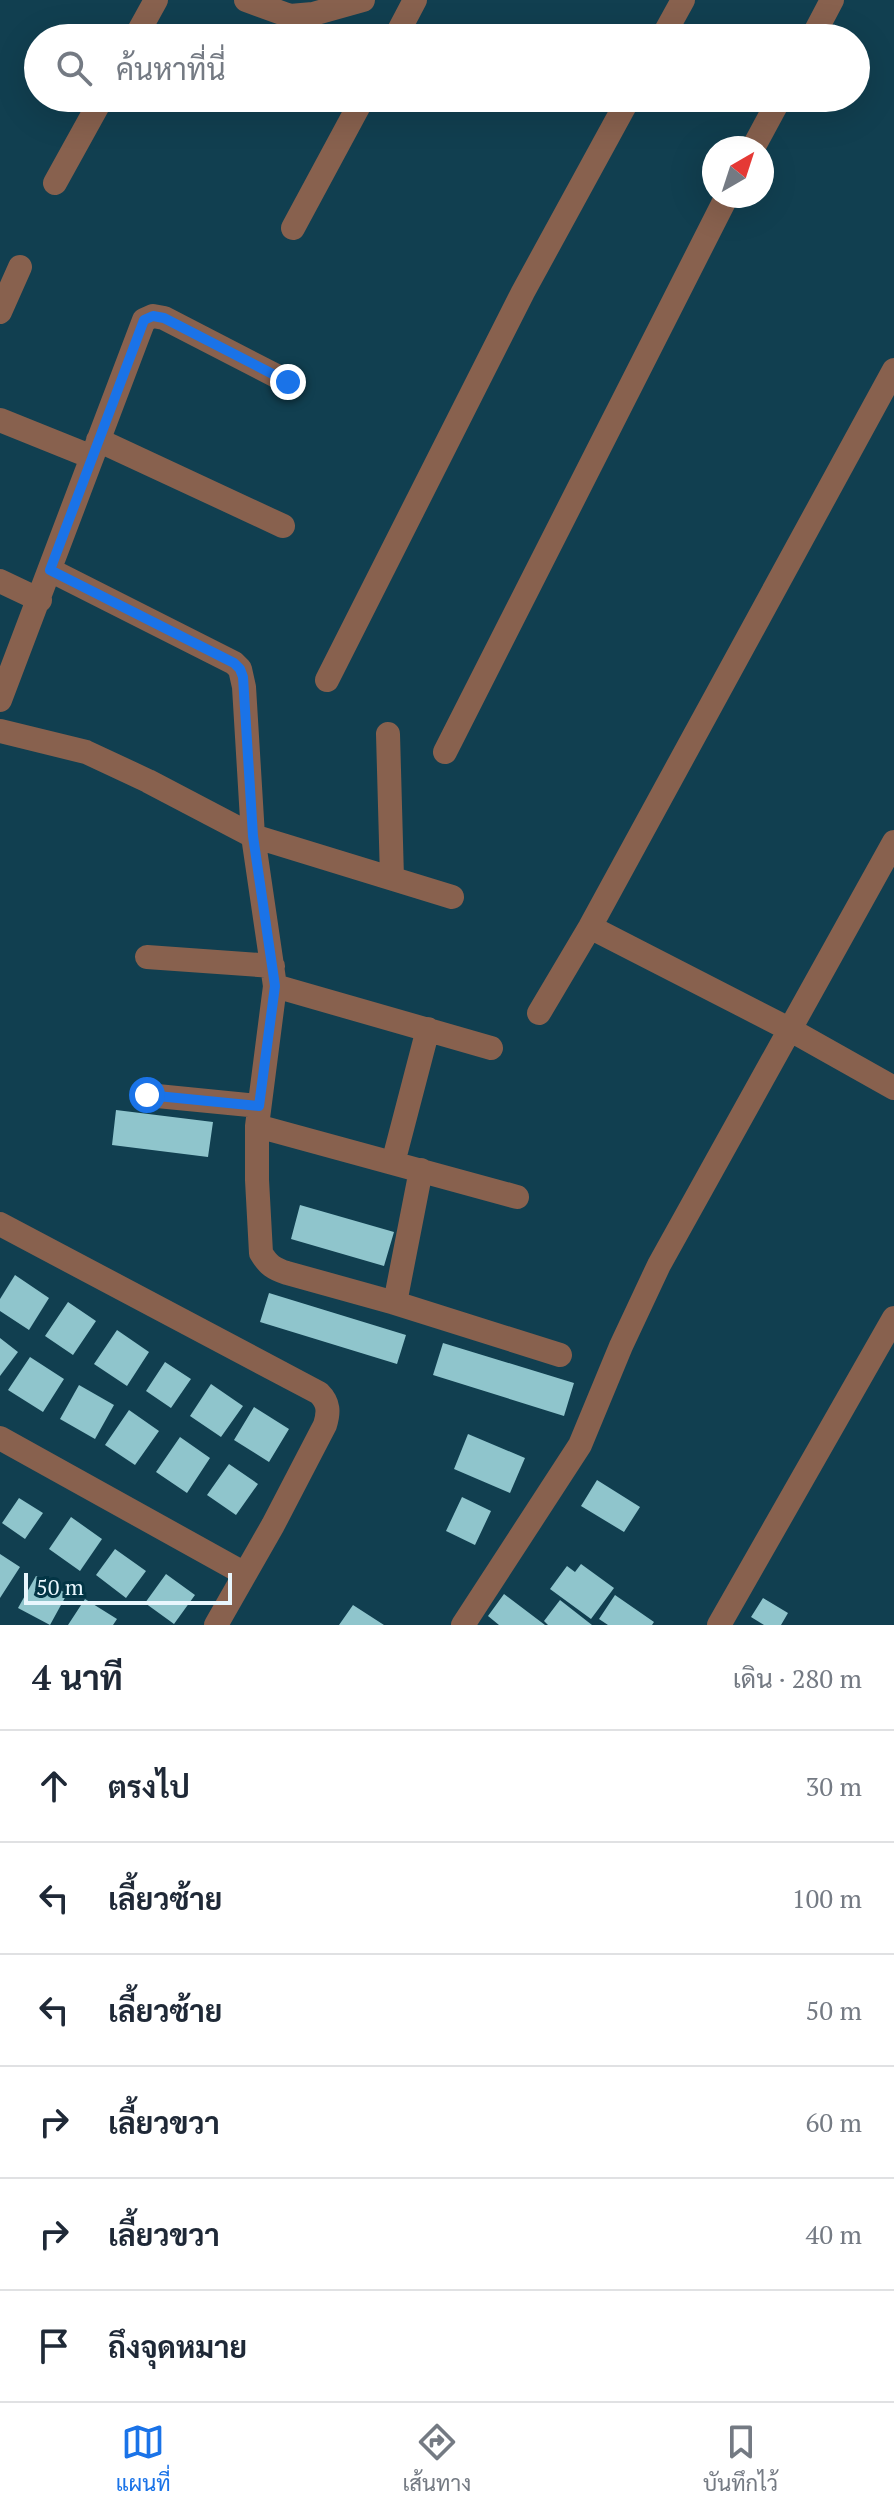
<!DOCTYPE html>
<html lang="th">
<meta charset="utf-8">
<style>
:root{--surface:#fff;--page:#f6f6f7;--text:#1f2937;--muted:#747a83;--line:#e0e1e3;--accent:#1a73e8}
body{margin:0;font-family:"PT Serif",Sarabun,serif;background:var(--page);color:var(--text)}
.compass{position:absolute;left:702px;top:136px;width:72px;height:72px;border-radius:50%;background:var(--surface);box-shadow:0 8px 32px #0002;rotate:39deg}
.scale{position:absolute;left:24px;bottom:20px;width:208px;box-sizing:border-box;padding-left:8px;border:4px solid #e8f6fd;border-top:0;font-size:22px;line-height:28px;white-space:nowrap;color:#e8f6fd;-webkit-text-stroke:6px #033545;paint-order:stroke}
.stop{position:absolute;width:24px;height:24px;margin:-18px;border:6px solid #1a73e8;border-radius:50%;background:#fff}
.stop.end{background:#1a73e8;border-color:#fff;box-shadow:0 2px 8px #0008}
.list{margin:0;padding:0;list-style:none}
h2{display:flex;justify-content:space-between;align-items:center;height:104px;margin:0;padding:0 32px;font-size:34px}
h2 small{font-size:26px;font-weight:400;color:var(--muted)}
.list li{display:grid;grid-template-columns:52px 1fr auto;gap:24px;align-items:center;box-sizing:border-box;height:112px;padding:0 32px;border-top:2px solid var(--line)}
.list b{display:block;font-size:30px;white-space:nowrap}
.list em{font-size:26px;font-style:normal;color:var(--muted)}
.icon{flex:none;width:44px;height:44px;fill:none;stroke:currentColor;stroke-width:2;stroke-linecap:round;stroke-linejoin:round}
.map{position:relative;flex:none;width:894px;height:1625px;overflow:hidden}
.search{position:absolute;background:var(--surface);box-shadow:0 8px 32px #0002;left:24px;right:24px;top:24px;height:88px;display:flex;align-items:center;gap:20px;box-sizing:border-box;padding:0 28px;border-radius:44px;color:var(--muted);font-size:30px}
.sheet{height:776px;background:var(--surface)}
nav{display:flex;justify-content:space-around;align-items:center;box-sizing:border-box;height:112px;border-top:2px solid var(--line);background:var(--surface);font-size:22px;color:var(--muted)}
nav a{display:grid;justify-items:center;gap:4px}
nav .on{color:var(--accent)}
.map>svg:first-child{display:block}
</style>
<div class="map">
<svg width="894" height="1625" viewBox="0 0 894 1625">
<rect width="100%" height="100%" fill="#113f50"/>
<path fill="#8fc5cc" d="M116 1110 213 1122 208 1157 112 1145Z
M300 1205 394 1232 384 1266 291 1239Z
M15 1275 49 1298 29 1330 0 1311V1299Z
M269 1293 406 1335 397 1364 260 1322Z
M68 1302 96 1321 73 1355 45 1336Z
M117 1330 149 1352 127 1386 94 1364Z
M0 1338 18 1352 0 1376Z
M443 1343 574 1383 564 1416 433 1375Z
M30 1357 64 1379 43 1412 8 1390Z
M165 1362 191 1379 171 1408 146 1391Z
M211 1384 243 1406 221 1437 190 1416Z
M79 1385 114 1405 95 1439 60 1419Z
M254 1407 289 1429 269 1462 234 1440Z
M129 1410 159 1431 135 1465 105 1445Z
M468 1434 525 1458 510 1493 454 1469Z
M180 1437 210 1458 187 1493 156 1472Z
M229 1464 258 1484 236 1515 207 1495Z
M597 1480 640 1507 624 1532 581 1506Z
M462 1497 491 1511 475 1545 446 1531Z
M19 1498 43 1513 25 1539 2 1523Z
M71 1517 102 1539 80 1571 49 1549Z
M115 1549 146 1571 126 1598 96 1575Z
M0 1554 20 1567 0 1598Z
M581 1564 614 1588 591 1619 550 1589 567 1566 575 1572Z
M166 1574 195 1595 174 1624 145 1603Z
M36 1576 67 1594 50 1625 18 1608Z
M504 1594 545 1625H499L488 1616Z
M615 1595 654 1622 652 1625H608L599 1619Z
M763 1598 788 1613 781 1625H764L751 1617Z
M85 1599 117 1619 113 1625H68Z
M560 1600 592 1625H548L544 1621Z
M353 1605 384 1625H339Z"/>
<g fill="none" stroke-linecap="round" stroke-linejoin="round">
<path stroke="#88614e" stroke-width="24" d="M246 0 290 16 313 14 363 0
M135 38 156 0
M395 38 415 0
M662 38 683 0
M812 38 832 0
M753 148 780 98
M55 183 102 98
M293 228 363 98
M0 312 20 267
M0 420 92 457
M98 440 283 526
M50 570 234 663 240 669 244 687 253 836 275 986 257 1126V1180L261 1253C268 1265 274 1269 287 1273L395 1303 560 1355
M0 581 40 600
M327 680 523 292 629 98
M0 700 144 320 153 316 164 318 288 382
M0 731 86 752 148 781 253 836 452 897
M388 734 392 878
M445 752 727 196
M590 927 789 1029 894 1088
M147 957 273 966
M275 986 491 1048
M539 1013 590 927 894 370
M147 1095 259 1106
M257 1126 517 1197
M393 1163 428 1029
M0 1224 319 1393C329 1403 329 1412 325 1425L273 1525 216 1625
M395 1303 421 1170
M0 1438 245 1574
M463 1625 580 1445 621 1346 659 1265 894 842
M719 1625 894 1318"/>
</g>
<g fill="none" stroke-linecap="round" stroke-linejoin="round">
<path stroke="#1a73e8" stroke-width="10" d="M147 1095 259 1106 275 986 253 836 243 677 240 669 234 663 50 570 144 320 153 316 164 318 288 382"/>
</g>
</svg>
<svg class="compass" viewBox="-18 -18 36 36"><path d="M0-13l5 13h-10z" fill="#e53935"/><path d="M0 13l5-13h-10z" fill="#747a83"/></svg>
<div class="scale">50 m</div>
<div class="stop" style="left:147px;top:1095px"></div>
<div class="stop end" style="left:288px;top:382px"></div>
<div class="search"><svg class="icon" aria-label="search" viewBox="0 0 24 24"><circle cx="10" cy="10" r="6"/><path d="M15 15l6 6"/></svg>ค้นหาที่นี่</div>
</div>
<section class="sheet">
<h2>4 นาที<small>เดิน · 280 m</small></h2>
<ul class="list">
<li><svg class="icon" aria-label="ahead" viewBox="0 0 24 24"><path d="M12 20V5M6 11l6-6 6 6"/></svg><div><b>ตรงไป</b></div><em>30 m</em></li>
<li><svg class="icon" aria-label="left" viewBox="0 0 24 24"><path d="M17 20v-9H6M10 6l-5 5 5 5"/></svg><div><b>เลี้ยวซ้าย</b></div><em>100 m</em></li>
<li><svg class="icon" aria-label="left" viewBox="0 0 24 24"><path d="M17 20v-9H6M10 6l-5 5 5 5"/></svg><div><b>เลี้ยวซ้าย</b></div><em>50 m</em></li>
<li><svg class="icon" aria-label="right" viewBox="0 0 24 24"><path d="M7 20v-9h11M14 6l5 5-5 5"/></svg><div><b>เลี้ยวขวา</b></div><em>60 m</em></li>
<li><svg class="icon" aria-label="right" viewBox="0 0 24 24"><path d="M7 20v-9h11M14 6l5 5-5 5"/></svg><div><b>เลี้ยวขวา</b></div><em>40 m</em></li>
<li><svg class="icon" aria-label="arrive" viewBox="0 0 24 24"><path d="M6 21V4h12l-3 4 3 4H6"/></svg><div><b>ถึงจุดหมาย</b></div></li>
</ul>
</section>
<nav>
<a class="on"><svg class="icon" aria-label="map" viewBox="0 0 24 24"><path d="M3 6l6-2 6 2 6-2v14l-6 2-6-2-6 2zM9 4v14M15 6v14"/></svg>แผนที่</a>
<a><svg class="icon" aria-label="directions" viewBox="0 0 24 24"><path d="M12 3l9 9-9 9-9-9zM9 14v-3h6M13 9l2 2-2 2"/></svg>เส้นทาง</a>
<a><svg class="icon" aria-label="saved" viewBox="0 0 24 24"><path d="M7 4h10v16l-5-4-5 4z"/></svg>บันทึกไว้</a>
</nav>
